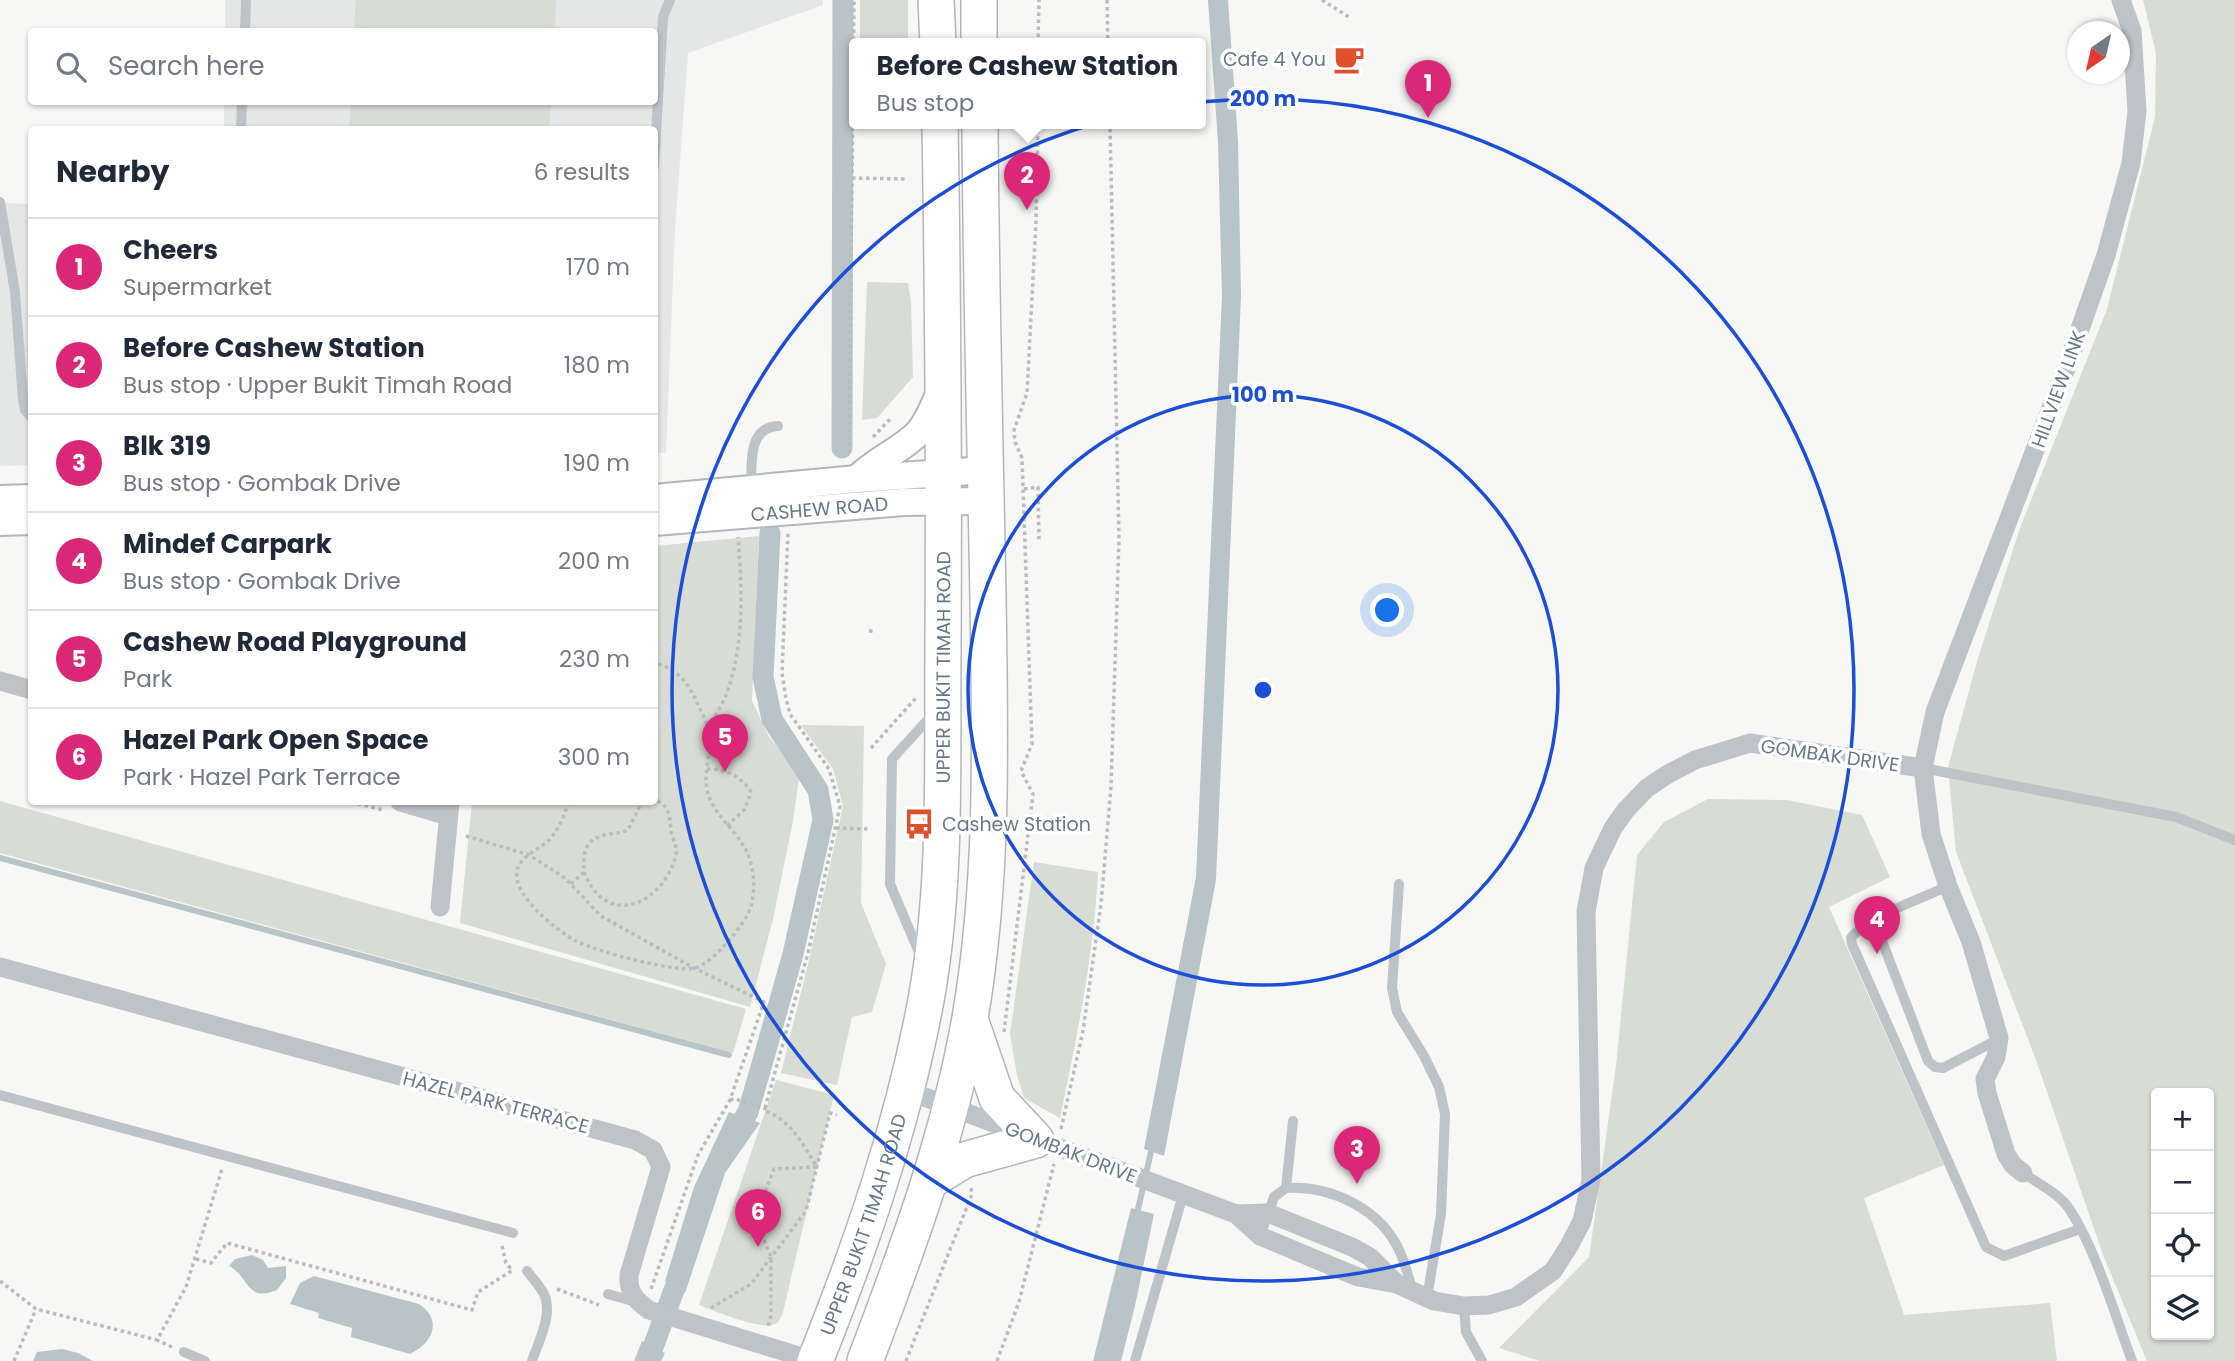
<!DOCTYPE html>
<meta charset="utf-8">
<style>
:root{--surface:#fff;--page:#f2f2f3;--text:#1f2937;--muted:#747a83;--line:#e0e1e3;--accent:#db2777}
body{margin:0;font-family:Poppins,sans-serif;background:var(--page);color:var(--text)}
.controls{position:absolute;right:21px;bottom:21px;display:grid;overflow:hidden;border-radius:7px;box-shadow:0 2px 5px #0004}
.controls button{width:63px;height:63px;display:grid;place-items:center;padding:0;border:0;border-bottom:2px solid var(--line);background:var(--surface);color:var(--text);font:35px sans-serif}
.compass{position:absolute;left:2067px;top:21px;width:63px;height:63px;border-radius:50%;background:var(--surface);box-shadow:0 2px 5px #0004;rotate:214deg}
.you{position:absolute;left:1388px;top:611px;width:24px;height:24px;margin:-18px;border:5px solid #fff;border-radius:50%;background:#1a73e8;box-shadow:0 0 0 10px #1a73e833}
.badge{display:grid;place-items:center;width:46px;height:46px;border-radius:50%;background:var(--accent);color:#fff;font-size:23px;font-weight:700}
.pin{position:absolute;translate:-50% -58px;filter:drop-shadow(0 2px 4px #0008)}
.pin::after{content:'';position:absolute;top:37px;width:24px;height:21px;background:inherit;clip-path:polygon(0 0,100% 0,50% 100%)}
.popup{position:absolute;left:849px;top:38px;width:357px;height:91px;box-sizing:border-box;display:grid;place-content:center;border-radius:7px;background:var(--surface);filter:drop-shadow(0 2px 5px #0005);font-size:23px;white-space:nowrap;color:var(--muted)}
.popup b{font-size:26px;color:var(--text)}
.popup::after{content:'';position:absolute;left:50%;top:100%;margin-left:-14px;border:14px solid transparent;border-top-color:var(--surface)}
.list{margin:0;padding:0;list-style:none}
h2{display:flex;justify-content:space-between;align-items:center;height:91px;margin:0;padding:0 28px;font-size:30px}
h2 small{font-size:23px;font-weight:400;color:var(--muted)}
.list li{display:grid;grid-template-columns:46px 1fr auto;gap:21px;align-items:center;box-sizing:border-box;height:98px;padding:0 28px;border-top:2px solid var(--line)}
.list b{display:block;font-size:26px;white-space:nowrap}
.list p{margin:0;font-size:23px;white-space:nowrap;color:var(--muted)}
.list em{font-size:23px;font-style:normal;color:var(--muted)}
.icon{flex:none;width:38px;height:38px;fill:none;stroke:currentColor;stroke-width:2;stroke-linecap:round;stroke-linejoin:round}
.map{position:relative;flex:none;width:2235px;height:1361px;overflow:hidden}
.search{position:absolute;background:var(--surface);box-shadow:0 2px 5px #0004;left:28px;top:28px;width:630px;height:77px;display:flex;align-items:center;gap:18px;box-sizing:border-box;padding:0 24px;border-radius:7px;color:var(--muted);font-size:26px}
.panel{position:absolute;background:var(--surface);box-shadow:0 2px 5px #0004;left:28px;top:126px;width:630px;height:679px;border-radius:7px}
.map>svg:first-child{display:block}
</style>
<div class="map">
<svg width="2235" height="1361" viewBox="0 0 2235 1361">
<rect width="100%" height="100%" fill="#f7f7f5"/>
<path fill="#e5e6e6" d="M225 0H823V5L688 53 675 229 666 453H654V130H224V102H654V32L225 31Z
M0 203 31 204V465L0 466Z"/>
<path fill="#d7dcd4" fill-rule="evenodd" d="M356 0H556L555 31H354Z
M860 0H908V44H860Z
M2143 0H2235V1361H2147L2103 1255 2036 1060 1956 852 1948 767 1978 658 2020 528 2107 309 2155 117 2156 53ZM2156 1093H2209V1335H2156Z
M351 102H551L549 129H349Z
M867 282 908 283 911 302 913 377 877 418 862 420Z
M759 536 752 701 769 737 794 767 799 778 793 821 773 919 750 1007 460 923 472 802H654L655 546Z
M801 725 864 726 861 903 886 964 872 1012 852 1017 837 1085 781 1073 809 960 843 806 833 769Z
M1708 799 1787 800 1862 815 1890 877 1829 907 1944 1165 1864 1198 1904 1315 2050 1303 2057 1361H1540L1499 1348 1589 1257 1616 1066 1637 855 1664 822Z
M0 801 746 1009 733 1053 0 853Z
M1034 862 1098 872C1094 955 1077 1036 1060 1118L1024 1098 1017 1075 1010 1034Z
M776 1080 834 1095 783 1312C783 1313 779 1322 778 1322 767 1334 713 1310 699 1305Z"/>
<path fill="#b8c4c8" d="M1208 0H1228L1238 141 1241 296 1216 880 1164 1156 1144 1149 1196 877 1222 296 1218 143Z
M729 1112 760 1123 725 1173 685 1293 665 1281 694 1187Z
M1131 1208 1154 1214 1135 1306 1121 1361H1093Z
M252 1255 263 1260 268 1268 286 1266V1278L277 1290C246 1303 250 1277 229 1266L235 1259Z
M314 1276 419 1304C443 1320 433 1343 410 1354L351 1337 352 1328 318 1318 319 1313 290 1304 300 1283Z
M642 1341 665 1353 661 1361H634Z
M62 1349 78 1353 93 1361H33L37 1352Z"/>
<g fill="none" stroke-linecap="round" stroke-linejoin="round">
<path stroke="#b8c4c8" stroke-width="6" d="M0 858 729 1055
M1136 1218 1153 1143"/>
<path stroke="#b8c4c8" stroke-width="21" d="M842 448 843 0
M730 1142 748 1112 762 1064 793 954 823 820 818 790 772 719 763 677 770 533
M648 1361 685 1260"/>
<g stroke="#b1b7bb" stroke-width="30">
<g id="secondary">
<path d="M857 479C875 460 901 451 919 432 929 420 934 405 940 392"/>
<path d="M654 498 857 479 986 470"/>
<path d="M0 499 32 498"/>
<path d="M0 522 32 521"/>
<path id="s1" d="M654 522 904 502 986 501"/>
</g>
</g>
<g stroke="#b2b6ba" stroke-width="38">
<g id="highway">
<path d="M936 0 938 44"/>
<path d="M979 0V44"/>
<path d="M930 1181 964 1160 1036 1140 997 1098 971 1022"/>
<path id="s2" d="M815 1361C862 1244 903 1124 926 1000 947 884 942 765 943 648 944 473 943 299 940 124"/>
<path d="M865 1361C908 1248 949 1137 970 1018 994 878 990 738 988 597 985 439 981 282 980 124"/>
</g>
</g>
<path stroke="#b9bcbf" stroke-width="3.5" stroke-dasharray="3.5 3.5" stroke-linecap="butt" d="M1107 0 1108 44
M1322 0 1349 17
M1038 44 1039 0
M852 178 907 179
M873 437 892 417
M849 453 854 0
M1024 489 1038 487 1039 540
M869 631H874
M708 728C714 717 722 706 726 695 745 645 742 589 738 537
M871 748 916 698
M707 769C726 769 741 776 751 792L745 809 727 826
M351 802 383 810
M569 802C564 816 560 827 550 839 540 850 520 855 517 871 512 895 557 931 576 941 596 951 675 973 695 968 713 963 746 924 751 906 756 887 754 862 743 845 728 821 705 808 706 777 707 761 711 745 708 729 707 722 703 715 700 709 690 686 680 669 654 663
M836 828 868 829
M466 836 529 855 565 878 601 916 694 968 764 1002 730 1100 698 1155 651 1289
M584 872C607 931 664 903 676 855 678 845 671 838 671 829 669 814 670 806 654 799
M571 884 584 872C583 850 585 838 610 834 617 833 621 833 628 830L642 802
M1004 1032 1033 794 1021 771 1032 744 1022 458 1015 442 1014 430 1027 393 1036 221 1038 124
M730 1100 735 1099 765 1108 764 1111C790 1118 803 1145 817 1167L774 1169 755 1218 771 1257V1315L768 1327
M765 1108 808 953 840 806 829 769 790 714 786 699 782 673 788 532
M1061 1129 1083 1031 1101 904 1111 787 1119 539 1110 124
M502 1246 506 1263 512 1270
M196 1259 211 1263 227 1243 472 1310 478 1292 513 1270
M0 1281 36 1309 157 1340
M557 1289 599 1305
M711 1308 751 1284 806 1211 830 1113 837 1115
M172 1347 157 1340 186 1287 222 1169
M14 1361 36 1309
M906 1361 972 1194 971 1188
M997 1361 1019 1302 1054 1164"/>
<path stroke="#bec3c7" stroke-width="10" d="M245 32 246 0
M241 130 242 102
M654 167 663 17 670 0
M0 202 15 292 23 400 25 410 32 418
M751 488C752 466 747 427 778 426
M1923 768 2176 817 2235 840
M1399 884 1392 988 1397 1012 1424 1056 1439 1087 1445 1114 1441 1214 1427 1298
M1948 886C1923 898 1866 917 1851 938L1852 944 1986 1247 2004 1256 2080 1229
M1874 920 1928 1061 1935 1067 1943 1068 1999 1039
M921 957 890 884 892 759 933 714
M0 1095 513 1233
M2023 1173C2039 1184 2060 1194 2070 1210 2096 1250 2115 1315 2132 1361
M1286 1188C1331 1185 1381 1209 1400 1252 1405 1263 1408 1276 1412 1288
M1260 1236 1274 1197 1286 1188 1293 1121
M527 1271C532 1277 537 1283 541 1289 556 1310 539 1340 532 1361
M608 1294 636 1302
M1464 1306 1466 1332 1482 1361
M184 1352 205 1361
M1135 1361 1183 1195"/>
<path stroke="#bec3c7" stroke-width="19" d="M0 681 32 690
M400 802 448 816
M440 907 450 802
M0 967 635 1140 653 1150 661 1167 629 1275C628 1292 635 1300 649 1310L815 1361
M906 1090 1236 1214 1260 1236 1358 1277 1397 1284 1434 1301 1464 1306 1489 1305 1516 1297 1553 1271 1569 1246 1582 1221 1591 1180 1586 912 1594 868 1613 828 1625 811 1647 788 1668 774 1695 760 1750 743 1923 768
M2023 1173 2013 1165 2006 1154 1987 1093 1985 1079 1996 1057 1999 1038 1971 942 1948 886 1931 834 1923 768 1935 712 2067 366 2106 255 2131 163 2137 111 2132 31 2121 0
M1236 1214 1268 1213 1352 1247 1370 1257 1397 1284"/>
<use href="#secondary" stroke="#fff" stroke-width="26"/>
<use href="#highway" stroke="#fff" stroke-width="35"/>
</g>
<g fill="none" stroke="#1d4ed8" stroke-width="3.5">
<circle cx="1263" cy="690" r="295"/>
<circle cx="1263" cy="690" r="591"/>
</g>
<defs>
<g id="cafe-bare" transform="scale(2.415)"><path d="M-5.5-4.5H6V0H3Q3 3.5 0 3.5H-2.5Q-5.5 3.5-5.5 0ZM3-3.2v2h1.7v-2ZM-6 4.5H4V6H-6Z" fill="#de502e" stroke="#fff" stroke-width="2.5" paint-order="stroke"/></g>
<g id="bus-bare" transform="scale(2.415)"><path d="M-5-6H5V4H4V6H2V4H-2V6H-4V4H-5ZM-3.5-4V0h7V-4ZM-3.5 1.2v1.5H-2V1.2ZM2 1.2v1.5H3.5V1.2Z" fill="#de502e" stroke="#fff" stroke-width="2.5" paint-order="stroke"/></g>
</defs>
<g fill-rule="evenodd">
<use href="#cafe-bare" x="1349" y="59"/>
<use href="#bus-bare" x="919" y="824"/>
</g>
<g text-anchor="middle" stroke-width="7" stroke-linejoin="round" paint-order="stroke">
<g font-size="19" fill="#677985" stroke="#fff" text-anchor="end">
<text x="1326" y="66">Cafe 4 You</text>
<text x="942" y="831" text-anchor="start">Cashew Station</text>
</g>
<g font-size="19" fill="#677985" stroke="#fff">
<text transform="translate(2058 389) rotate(-70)" y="7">HILLVIEW LINK</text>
<text dy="7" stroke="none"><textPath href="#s1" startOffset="166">CASHEW ROAD</textPath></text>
<text dy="7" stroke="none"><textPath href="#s2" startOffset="712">UPPER BUKIT TIMAH ROAD</textPath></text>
<text transform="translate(1830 755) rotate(8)" y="7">GOMBAK DRIVE</text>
<text transform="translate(496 1102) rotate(15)" y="7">HAZEL PARK TERRACE</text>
<text transform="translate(1071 1152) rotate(21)" y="7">GOMBAK DRIVE</text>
<text dy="7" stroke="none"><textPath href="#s2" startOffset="145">UPPER BUKIT TIMAH ROAD</textPath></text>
</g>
</g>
<circle cx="1263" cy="690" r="10" fill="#1d4ed8" stroke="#fff" stroke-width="3.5"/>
<g font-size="21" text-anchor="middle" font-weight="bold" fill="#1d4ed8" stroke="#fff" stroke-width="7" stroke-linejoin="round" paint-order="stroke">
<text x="1263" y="106">200 m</text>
<text x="1263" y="402">100 m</text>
</g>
</svg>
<div class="controls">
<button>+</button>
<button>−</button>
<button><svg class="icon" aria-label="locate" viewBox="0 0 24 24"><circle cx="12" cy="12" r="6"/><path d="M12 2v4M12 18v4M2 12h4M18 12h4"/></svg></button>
<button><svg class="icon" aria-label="layers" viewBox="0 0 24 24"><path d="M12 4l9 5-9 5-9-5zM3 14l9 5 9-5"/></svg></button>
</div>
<svg class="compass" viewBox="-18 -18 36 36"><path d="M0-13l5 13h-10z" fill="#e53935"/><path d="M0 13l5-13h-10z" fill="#747a83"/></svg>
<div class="you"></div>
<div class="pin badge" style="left:1428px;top:118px">1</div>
<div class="pin badge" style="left:1027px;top:210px">2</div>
<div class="popup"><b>Before Cashew Station</b>Bus stop</div>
<div class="pin badge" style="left:1357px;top:1184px">3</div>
<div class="pin badge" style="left:1877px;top:954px">4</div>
<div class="pin badge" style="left:725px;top:772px">5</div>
<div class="pin badge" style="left:758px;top:1247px">6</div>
<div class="search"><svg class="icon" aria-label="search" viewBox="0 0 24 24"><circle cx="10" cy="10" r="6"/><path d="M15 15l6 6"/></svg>Search here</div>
<section class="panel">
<h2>Nearby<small>6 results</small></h2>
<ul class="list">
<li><span class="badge">1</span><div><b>Cheers</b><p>Supermarket</p></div><em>170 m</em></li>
<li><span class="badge">2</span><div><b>Before Cashew Station</b><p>Bus stop · Upper Bukit Timah Road</p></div><em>180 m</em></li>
<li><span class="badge">3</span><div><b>Blk 319</b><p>Bus stop · Gombak Drive</p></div><em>190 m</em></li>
<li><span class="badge">4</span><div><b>Mindef Carpark</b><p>Bus stop · Gombak Drive</p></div><em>200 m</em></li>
<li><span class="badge">5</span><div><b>Cashew Road Playground</b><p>Park</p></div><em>230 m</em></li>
<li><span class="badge">6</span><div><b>Hazel Park Open Space</b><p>Park · Hazel Park Terrace</p></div><em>300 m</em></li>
</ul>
</section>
</div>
